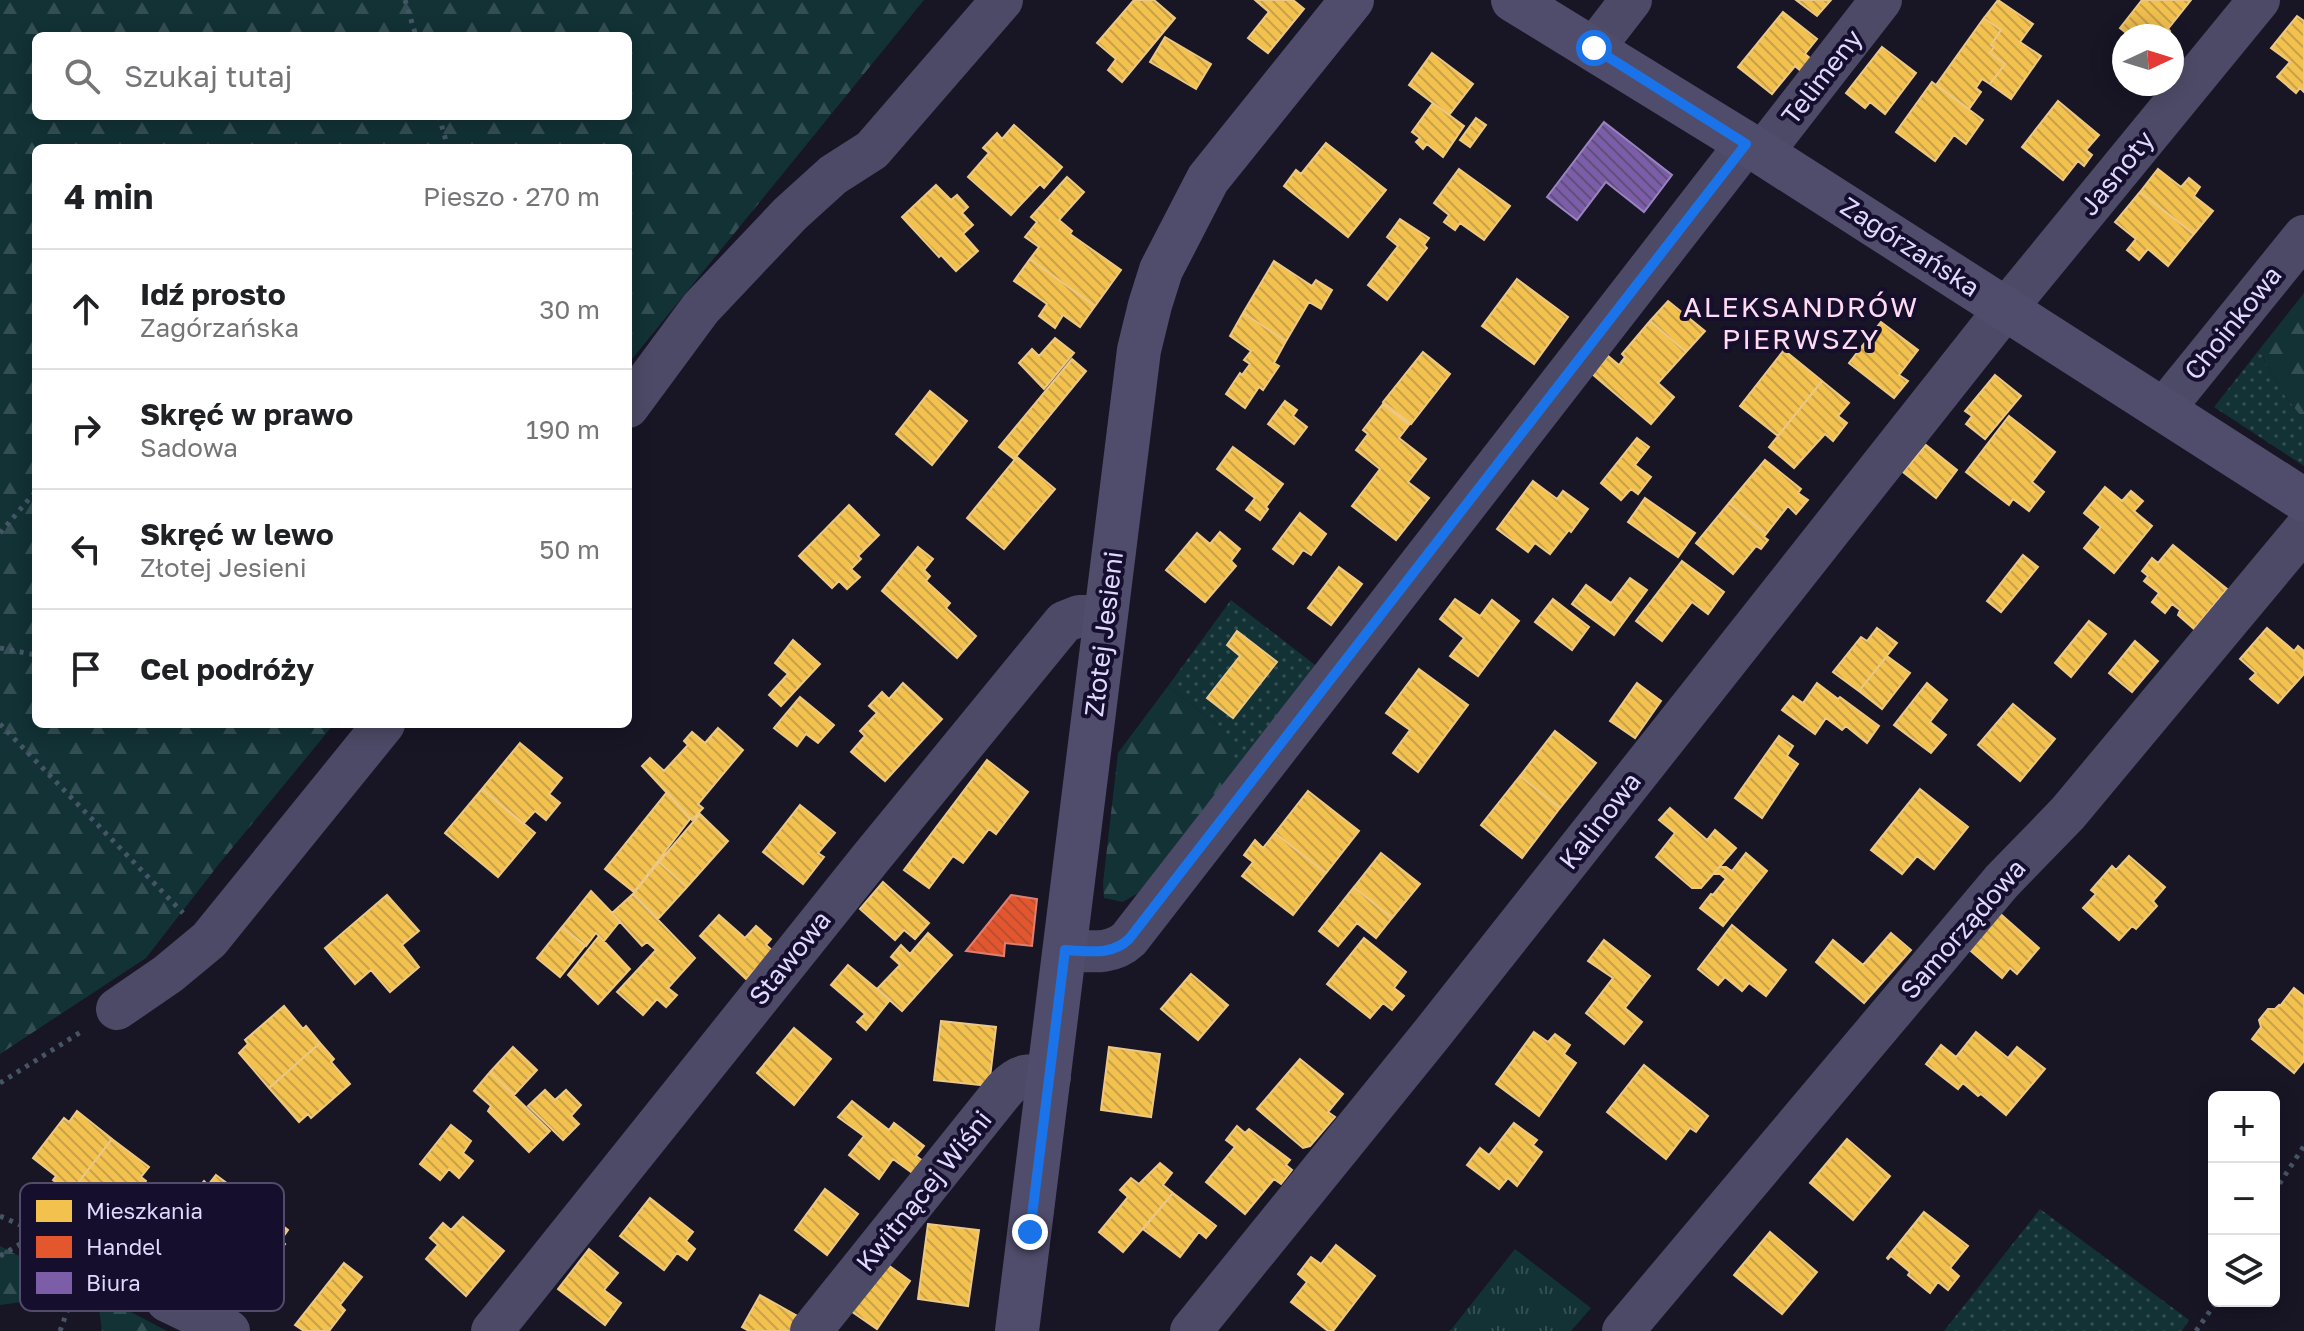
<!DOCTYPE html>
<html lang="pl">
<meta charset="utf-8">
<style>
:root{--surface:#fff;--page:#f2f2f2;--text:#202124;--muted:#757577;--line:#e0e0e0}
body{margin:0;font-family:"Golos Text",sans-serif;background:var(--page);color:var(--text)}
.controls{position:absolute;right:24px;bottom:24px;display:grid;overflow:hidden;border-radius:12px;box-shadow:0 4px 20px #0003}
.controls button{width:72px;height:72px;display:grid;place-items:center;padding:0;border:0;border-bottom:2px solid var(--line);background:var(--surface);color:var(--text);font:40px sans-serif}
.compass{position:absolute;left:2112px;top:24px;width:72px;height:72px;border-radius:50%;background:var(--surface);box-shadow:0 4px 20px #0003;rotate:86deg}
.stop{position:absolute;width:24px;height:24px;margin:-18px;border:6px solid #1a73e8;border-radius:50%;background:#fff}
.stop.end{background:#1a73e8;border-color:#fff;box-shadow:0 2px 8px #0008}
.list{margin:0;padding:0;list-style:none}
h2{display:flex;justify-content:space-between;align-items:center;height:104px;margin:0;padding:0 32px;font-size:34px}
h2 small{font-size:26px;font-weight:400;color:var(--muted)}
.list li{display:grid;grid-template-columns:52px 1fr auto;gap:24px;align-items:center;box-sizing:border-box;height:120px;padding:0 32px;border-top:2px solid var(--line)}
.list b{display:block;font-size:30px;white-space:nowrap}
.list p{margin:0;font-size:26px;white-space:nowrap;color:var(--muted)}
.list em{font-size:26px;font-style:normal;color:var(--muted)}
.icon{flex:none;width:44px;height:44px;fill:none;stroke:currentColor;stroke-width:2;stroke-linecap:round;stroke-linejoin:round}
.map{position:relative;flex:none;width:2304px;height:1331px;overflow:hidden}
.search{position:absolute;background:var(--surface);box-shadow:0 4px 20px #0003;left:32px;top:32px;width:600px;height:88px;display:flex;align-items:center;gap:20px;box-sizing:border-box;padding:0 28px;border-radius:12px;color:var(--muted);font-size:30px}
.panel{position:absolute;background:var(--surface);box-shadow:0 4px 20px #0003;left:32px;top:144px;width:600px;height:584px;border-radius:12px}
.map>svg:first-child{display:block}
</style>
<div class="map">
<svg width="2304" height="1331" viewBox="0 0 2304 1331">
<defs>
<pattern id="grass-dots" width="8" height="8" patternUnits="userSpaceOnUse" patternTransform="scale(2)"><rect width="8" height="8" fill="#123235"/><path d="M2 2h.1M6 6h.1" fill="none" stroke="#344f53" stroke-width="1.8" stroke-linecap="round"/></pattern>
<pattern id="forest-firs" width="22" height="20" patternUnits="userSpaceOnUse" patternTransform="scale(2)"><rect width="22" height="20" fill="#123235"/><path d="M5 1l3.5 6h-7zM16 11l3.5 6h-7z" fill="#344f53"/></pattern>
<pattern id="park-tufts" width="24" height="20" patternUnits="userSpaceOnUse" patternTransform="scale(2)"><rect width="24" height="20" fill="#123235"/><path d="M3 7l-1-3M5 7V3M7 7l1-3M15 17l-1-3M17 17v-4M19 17l1-3" fill="none" stroke="#344f53"/></pattern>
<pattern id="homes-back-hatch" width="6" height="6" patternUnits="userSpaceOnUse" patternTransform="scale(2)"><rect width="6" height="6" fill="#f2c14e"/><path d="M-1 5l2 2M0 0l6 6M5-1l2 2" fill="none" stroke="#c6a14e"/></pattern>
<pattern id="shops-back-hatch" width="6" height="6" patternUnits="userSpaceOnUse" patternTransform="scale(2)"><rect width="6" height="6" fill="#e4572e"/><path d="M-1 5l2 2M0 0l6 6M5-1l2 2" fill="none" stroke="#b45037"/></pattern>
<pattern id="offices-back-hatch" width="6" height="6" patternUnits="userSpaceOnUse" patternTransform="scale(2)"><rect width="6" height="6" fill="#7b5ea7"/><path d="M-1 5l2 2M0 0l6 6M5-1l2 2" fill="none" stroke="#5f507a"/></pattern>
</defs>
<rect width="100%" height="100%" fill="#181525"/>
<path fill="url(#grass-dots)" d="M2259 350 2282 392 2304 420V466L2214 407Z
M1231 600 1323 671 1236 776 1221 728 1168 686Z
M2040 1209 2189 1320 2182 1331H1944Z"/>
<path fill="url(#forest-firs)" fill-rule="evenodd" d="M0 0H924L628 364V148H36V724H334L219 864 146 958 0 1054ZM628 36V116H36V36Z
M2304 293V420L2282 392 2259 350Z
M1168 686 1221 728 1232 752 1236 776 1140 892 1123 902 1104 898 1103 883 1118 753Z
M0 1246 61 1278 37 1300 0 1305Z
M98 1301H110L167 1331H102Z"/>
<path fill="url(#park-tufts)" d="M1515 1249 1591 1308 1571 1331H1450Z"/>
<path fill="url(#homes-back-hatch)" stroke="#ecc883" stroke-width="2" d="M1134 0H1154L1175 18 1122 82 1108 70 1116 59 1097 43Z
M1255 0H1293L1304 9 1268 53 1248 38 1269 12Z
M1796 0H1831L1817 16Z
M1998 0 2033 24 2020 42 2041 56 2011 99 1990 84 2005 64 1990 53 1994 47 1991 45 2001 30 1984 18Z
M2142 0H2191L2168 29 2170 31 2166 36H2130L2120 28Z
M1783 12 1817 39 1805 54 1811 59 1802 72 1795 66 1772 94 1738 67Z
M2297 16 2304 21V92L2300 88 2296 93 2277 77 2290 62 2271 48Z
M1984 18 2001 30 1991 45 1994 47 1990 53 2005 64 1990 84 1982 79 1976 88 1981 92 1969 109 1936 85Z
M1165 37 1211 64 1196 89 1150 62Z
M1882 47 1916 73 1885 114 1870 102 1865 108 1846 93Z
M1432 53 1473 84 1449 115 1409 85Z
M1932 82 1983 120 1966 144 1954 135 1935 161 1896 132Z
M2058 101 2099 135 2086 150 2092 155 2084 166 2078 161 2063 180 2022 147Z
M1433 103 1464 126 1443 157 1427 144 1423 149 1416 142 1420 138 1412 132Z
M1476 118 1486 125 1470 147 1460 140Z
M1014 125 1062 167 1044 188 1040 184 1011 215 968 177 989 153 983 148 997 133 1002 139Z
M1326 143 1386 190 1348 237 1284 186 1296 170 1301 174Z
M1459 169 1510 206 1484 240 1460 223 1455 230 1444 222 1449 215 1434 203Z
M2158 169 2181 187 2189 178 2200 187 2194 196 2213 211 2194 234 2140 192Z
M1067 177 1084 192 1059 220 1072 231 1070 234 1121 270 1095 306 1030 259 1039 247 1025 237 1037 222 1031 217Z
M936 185 951 200 957 195 968 207 962 213 973 225 963 234 978 251 956 271 941 255 939 257 902 217Z
M2140 192 2194 234 2168 266 2148 249 2139 260 2127 250 2136 239 2115 222Z
M1400 219 1429 238 1424 245 1427 248 1387 300 1368 285 1398 246 1387 237Z
M1030 259 1095 306 1080 327 1063 315 1055 328 1039 316 1047 304 1014 281Z
M1274 261 1312 286 1316 280 1332 290 1321 309 1309 302 1286 341 1243 313Z
M1517 279 1568 317 1534 364 1482 326Z
M1668 301 1705 331 1686 352 1650 321Z
M1243 313 1286 341 1274 363 1279 366 1263 390 1259 387 1245 408 1226 394 1240 373 1242 375 1250 364 1244 360 1251 351 1230 336Z
M1650 321 1686 352 1658 383 1674 397 1651 424 1592 374 1608 356 1619 365 1625 357 1622 354Z
M1881 322 1918 350 1899 375 1908 381 1894 398 1849 363Z
M1055 338 1074 353 1044 389 1019 363 1032 349 1039 356Z
M1784 350 1822 381 1778 436 1740 406Z
M1423 352 1450 374 1411 424 1383 402Z
M1072 359 1086 371 1014 459 999 447Z
M1995 375 2021 396 1985 439 1966 424 1972 416 1965 411Z
M1822 381 1849 403 1838 416 1847 423 1833 441 1825 434 1794 468 1769 447Z
M930 391 967 421 932 465 896 434Z
M1285 401 1297 410 1293 416 1307 427 1294 444 1268 424Z
M1383 404 1409 425 1399 438 1426 459 1408 482 1429 498 1396 540 1352 506 1380 469 1356 450 1368 434 1363 430Z
M2009 416 2055 452 2032 482 2044 492 2029 511 2013 499 2009 505 1966 472Z
M1637 438 1649 447 1635 465 1651 477 1638 494 1631 489 1621 500 1601 483Z
M1926 445 1957 470 1936 498 1903 472Z
M1233 447 1283 484 1266 507 1268 509 1260 520 1246 510 1255 498 1217 469Z
M1017 457 1055 489 1004 549 967 518Z
M1765 460 1801 489 1798 493 1808 500 1796 514 1788 506 1766 534 1729 503Z
M1533 481 1557 499 1563 491 1588 509 1571 532 1569 530 1550 554 1535 543 1528 552 1497 529Z
M2105 487 2122 501 2131 491 2143 501 2134 511 2152 526 2114 573 2084 548 2101 527 2084 513Z
M1645 498 1695 533 1678 557 1628 522Z
M1729 503 1766 534 1764 537 1768 540 1761 549 1756 546 1733 574 1696 543Z
M849 505 879 535 858 556 861 559 851 569 860 577 847 589 839 581 832 588 799 556Z
M1300 513 1326 534 1311 555 1303 550 1293 564 1273 549Z
M1220 532 1240 549 1231 561 1236 566 1205 602 1166 570 1197 533 1210 544Z
M2173 545 2227 589 2194 629 2178 615 2180 610 2172 604 2165 613 2152 602 2159 593 2144 581 2148 576 2142 571 2152 558 2158 563Z
M918 547 933 559 924 570 930 576 926 581 950 603 946 608 976 636 957 658 882 591Z
M2023 555 2038 567 2001 612 1987 601Z
M1682 561 1724 592 1708 614 1692 602 1662 641 1636 621Z
M1339 567 1362 584 1331 625 1308 608Z
M1630 578 1647 590 1614 635 1572 604 1586 585 1611 603Z
M1455 599 1480 616 1492 600 1519 621 1478 676 1450 656 1464 638 1440 619Z
M1553 599 1589 627 1572 650 1535 622Z
M2089 621 2106 634 2071 677 2055 663Z
M1877 628 1897 643 1859 691 1833 672 1861 637 1867 641Z
M2267 628 2294 651 2298 646 2304 651V674L2278 703 2250 679 2256 673 2240 659Z
M1237 631 1277 662 1233 718 1207 698 1240 656 1227 645Z
M793 640 820 664 781 706 769 695 788 674 775 663Z
M2135 641 2158 661 2132 692 2109 673Z
M1887 656 1910 673 1882 709 1859 691Z
M1419 669 1468 705 1418 772 1393 753 1410 730 1386 713Z
M903 683 942 719 885 781 851 752 865 736 860 731 877 713 869 706 882 692 889 699Z
M1637 683 1661 701 1635 738 1610 721Z
M1817 683 1838 699 1840 697 1879 726 1867 743 1846 726 1842 730 1826 718 1815 734 1782 710 1793 696 1803 703Z
M1927 683 1947 700 1930 722 1946 735 1931 753 1894 725Z
M800 697 834 725 818 743 806 734 797 746 774 728Z
M2013 704 2055 739 2020 781 1978 745Z
M718 728 743 750 698 804 703 808 692 820 642 766 650 758 664 771 688 745 684 741 692 732 705 743Z
M1555 731 1596 763 1560 808 1520 776Z
M1779 736 1793 746 1787 756 1798 764 1762 818 1735 798Z
M520 743 562 778 549 794 560 803 546 820 535 811 523 824 482 789Z
M987 760 1028 792 996 834 989 829 963 863 953 856 929 888 904 870Z
M1520 776 1560 808 1522 858 1481 825Z
M482 789 535 833 498 877 445 833Z
M1920 789 1968 827 1934 869 1917 856 1902 874 1871 850Z
M1308 791 1359 831 1326 873 1275 833Z
M667 792 690 819 634 892 605 869Z
M800 805 835 833 818 853 824 857 803 884 763 852Z
M1670 808 1707 840 1715 830 1736 848 1701 888H1692L1656 857 1675 833 1659 820Z
M700 814 728 841 687 887 659 862Z
M1275 833 1326 873 1293 915 1242 876 1253 862 1244 855 1255 840 1263 848Z
M1381 853 1420 884 1392 918 1354 887Z
M1746 853 1767 871 1723 926 1700 908 1711 894 1713 895 1726 879 1720 874H1713L1719 867H1726L1732 871Z
M2129 856 2165 887 2153 901 2157 906 2136 929 2132 926 2119 940 2083 908 2096 894 2091 890 2112 866 2116 870Z
M659 862 687 887 658 919 633 894Z
M883 882 929 923 915 939 904 930 895 940 860 909Z
M1354 887 1392 918 1376 938 1357 923 1338 946 1319 931Z
M591 891 620 921 604 941 596 933 586 946 562 927Z
M633 894 695 958 668 988 677 995 666 1007 657 999 643 1015 617 992 656 950 647 942 642 946 612 913Z
M387 895 419 931 402 945 419 967 390 992 371 970 355 984 325 948Z
M1996 910 2039 948 2017 974 2010 968 2002 978 1965 946Z
M719 915 745 938 756 926 771 939 766 945 773 951 746 979 700 936Z
M1732 925 1786 970 1766 996 1749 983 1742 991 1725 977 1718 985 1698 969Z
M562 927 585 946 560 977 537 958Z
M928 933 952 955 902 1011 877 989 900 965 891 957 901 945 910 954Z
M1891 933 1911 950 1864 1003 1816 962 1833 940 1863 965Z
M599 936 630 969 598 1004 568 975Z
M1364 938 1406 972 1394 988 1404 996 1392 1010 1383 1003 1370 1018 1327 984Z
M1604 940 1650 976 1625 1008 1642 1022 1624 1044 1586 1013 1613 978 1588 961Z
M848 965 890 1000 866 1030 857 1022 865 1014 831 985Z
M1191 974 1228 1005 1198 1040 1161 1009Z
M2294 988 2304 996V1061L2294 1073 2252 1039 2261 1027 2259 1020 2268 1009H2275L2279 1005 2280 1006Z
M284 1006 303 1029 306 1026 320 1043 269 1088 239 1053 248 1044 245 1040Z
M941 1021 996 1027 989 1086 934 1080Z
M794 1028 831 1059 794 1105 757 1073Z
M1534 1032 1548 1042 1555 1034 1570 1045 1564 1054 1576 1063 1539 1116 1496 1084Z
M1976 1032 2008 1058 2017 1047 2045 1069 2006 1115 1981 1094 1978 1096 1963 1083 1958 1089 1926 1064 1941 1045 1956 1057Z
M320 1043 334 1059 331 1062 350 1084 311 1118 308 1114 299 1122 269 1088Z
M513 1047 537 1070 514 1095 490 1072Z
M1109 1047 1160 1054 1151 1117 1101 1110Z
M1300 1059 1343 1094 1328 1112 1335 1117 1310 1146 1303 1148 1257 1109Z
M1644 1065 1708 1116 1696 1132 1690 1128 1666 1159 1607 1112Z
M490 1072 550 1131 529 1152 488 1111 491 1106 474 1091Z
M545 1090 555 1100 566 1090 581 1105 571 1116 579 1124 563 1140 528 1106Z
M852 1101 889 1130 894 1123 924 1146 916 1156 927 1164 918 1177 893 1159 879 1179 849 1155 864 1136 838 1117Z
M77 1111 112 1139 70 1193 53 1180 56 1176 33 1158 64 1118 69 1122Z
M1514 1123 1537 1140 1533 1145 1542 1152 1517 1186 1508 1178 1499 1189 1467 1165 1480 1148 1489 1155Z
M451 1125 471 1141 463 1153 473 1161 459 1178 449 1169 440 1180 420 1164Z
M1237 1126 1245 1133 1249 1129 1290 1160 1286 1165 1292 1170 1281 1184 1274 1179 1245 1214 1206 1182 1235 1147 1226 1140Z
M112 1139 149 1167 141 1177 146 1181 114 1222 90 1204 88 1208 70 1193Z
M1847 1139 1890 1176 1853 1220 1810 1183Z
M1160 1163 1172 1173 1163 1185 1173 1193 1123 1252 1099 1232 1128 1197 1120 1190 1131 1178 1139 1184Z
M216 1175 252 1202 210 1257 192 1243 195 1240 172 1222 204 1181 208 1185Z
M825 1189 858 1214 827 1255 795 1230Z
M1173 1193 1216 1226 1206 1238 1199 1232 1180 1257 1143 1229Z
M650 1198 693 1232 686 1241 695 1249 687 1260 677 1253 664 1270 620 1236Z
M252 1202 288 1230 281 1240 285 1244 254 1285 231 1267 228 1270 210 1257Z
M1924 1212 1968 1246 1950 1268 1959 1276 1948 1290 1938 1282 1930 1293 1908 1275 1910 1272 1891 1256 1888 1259 1887 1258Z
M463 1217 504 1251 466 1296 426 1259 438 1245 430 1238 443 1223 451 1230Z
M928 1224 979 1230 968 1306 918 1299Z
M1770 1232 1817 1272 1782 1314 1734 1275Z
M1336 1245 1375 1276 1333 1331H1328L1291 1302 1307 1282 1298 1274 1311 1257 1321 1264Z
M589 1249 618 1273 604 1290 621 1303 605 1325 558 1289Z
M884 1262 910 1281 877 1329 848 1309Z
M344 1263 362 1277 340 1305 345 1310 329 1331H304L295 1325Z
M760 1295 799 1317 791 1331H749L742 1327Z"/>
<path fill="url(#shops-back-hatch)" stroke="#e27e6d" stroke-width="2" d="M1011 895 1037 899 1032 946 1005 943 1004 956 966 951Z"/>
<path fill="url(#offices-back-hatch)" stroke="#9983c1" stroke-width="2" d="M1604 122 1672 175 1644 212 1606 182 1577 220 1547 197Z"/>
<g fill="none" stroke-linecap="round" stroke-linejoin="round">
<path stroke="#465566" stroke-width="5" stroke-dasharray="4 6" stroke-linecap="butt" d="M405 0 416 36
M439 116 448 148
M0 533 36 491
M0 648 36 655
M0 724 183 913
M0 1083 84 1030
M2274 1192 2304 1146
M0 1216 38 1233 82 1261 131 1284
M0 1256 37 1234
M60 1331 80 1276 82 1261
M2196 1331 2217 1301"/>
<path stroke="#4c4a66" stroke-width="42" d="M1594 48 1631 0
M1762 153 1881 0
M628 407 701 308 790 214 833 175 872 150 1002 0
M2163 410 2304 236
M1065 950C1089 951 1111 956 1129 939L1746 144
M117 1009 168 974 209 940 384 724
M167 1301 229 1331
M492 1331 870 859 1064 622 1079 616H1106
M811 1331 1005 1089C1021 1073 1028 1074 1050 1077
M1191 1331 1431 1035 1991 327 2259 0
M1623 1331 2002 881 2068 813 2304 530"/>
<path stroke="#504d6c" stroke-width="44" d="M1513 0 1762 153 2304 500
M1017 1331 1139 350 1150 305 1161 270 1208 179 1352 0"/>
</g>
<g fill="none" stroke-linecap="round" stroke-linejoin="round">
<path stroke="#1a73e8" stroke-width="10" d="M1030 1232 1065 950C1089 951 1111 956 1129 939L1746 144 1594 48"/>
</g>
<g text-anchor="middle" stroke-width="8" stroke-linejoin="round" paint-order="stroke">
<g font-size="26" fill="#dfd9ff" stroke="#150e2c">
<text transform="translate(1822 77) rotate(-52)" y="9">Telimeny</text>
<text transform="translate(2117 173) rotate(-51)" y="9">Jasnoty</text>
<text transform="translate(1910 247) rotate(33)" y="9">Zagórzańska</text>
<text transform="translate(2233 323) rotate(-51)" y="9">Choinkowa</text>
<text transform="translate(1104 634) rotate(-83)" y="9">Złotej Jesieni</text>
<text transform="translate(1600 821) rotate(-52)" y="9">Kalinowa</text>
<text transform="translate(1963 929) rotate(-49)" y="9">Samorządowa</text>
<text transform="translate(790 958) rotate(-51)" y="9">Stawowa</text>
<text transform="translate(924 1191) rotate(-51)" y="9">Kwitnącej Wiśni</text>
</g>
<g font-size="28" letter-spacing="2" fill="#ffdbf0" stroke="#150e2c">
<text x="1801" y="317">ALEKSANDRÓW<tspan x="1801" dy="32">PIERWSZY</tspan></text>
</g>
</g>
<rect x="20" y="1183" width="264" height="128" rx="12" fill="#150e2c" stroke="#524b6b" stroke-width="2"/>
<rect x="36" y="1200" width="36" height="22" fill="#f2c14e"/>
<rect x="36" y="1236" width="36" height="22" fill="#e4572e"/>
<rect x="36" y="1272" width="36" height="22" fill="#7b5ea7"/>
<g font-size="22" fill="#dfd9ff">
<text x="86" y="1219">Mieszkania</text>
<text x="86" y="1255">Handel</text>
<text x="86" y="1291">Biura</text>
</g>
</svg>
<div class="controls">
<button>+</button>
<button>−</button>
<button><svg class="icon" aria-label="layers" viewBox="0 0 24 24"><path d="M12 4l9 5-9 5-9-5zM3 14l9 5 9-5"/></svg></button>
</div>
<svg class="compass" viewBox="-18 -18 36 36"><path d="M0-13l5 13h-10z" fill="#e53935"/><path d="M0 13l5-13h-10z" fill="#757577"/></svg>
<div class="stop" style="left:1594px;top:48px"></div>
<div class="stop end" style="left:1030px;top:1232px"></div>
<div class="search"><svg class="icon" aria-label="search" viewBox="0 0 24 24"><circle cx="10" cy="10" r="6"/><path d="M15 15l6 6"/></svg>Szukaj tutaj</div>
<section class="panel">
<h2>4 min<small>Pieszo · 270 m</small></h2>
<ul class="list">
<li><svg class="icon" aria-label="ahead" viewBox="0 0 24 24"><path d="M12 20V5M6 11l6-6 6 6"/></svg><div><b>Idź prosto</b><p>Zagórzańska</p></div><em>30 m</em></li>
<li><svg class="icon" aria-label="right" viewBox="0 0 24 24"><path d="M7 20v-9h11M14 6l5 5-5 5"/></svg><div><b>Skręć w prawo</b><p>Sadowa</p></div><em>190 m</em></li>
<li><svg class="icon" aria-label="left" viewBox="0 0 24 24"><path d="M17 20v-9H6M10 6l-5 5 5 5"/></svg><div><b>Skręć w lewo</b><p>Złotej Jesieni</p></div><em>50 m</em></li>
<li><svg class="icon" aria-label="arrive" viewBox="0 0 24 24"><path d="M6 21V4h12l-3 4 3 4H6"/></svg><div><b>Cel podróży</b></div></li>
</ul>
</section>
</div>
